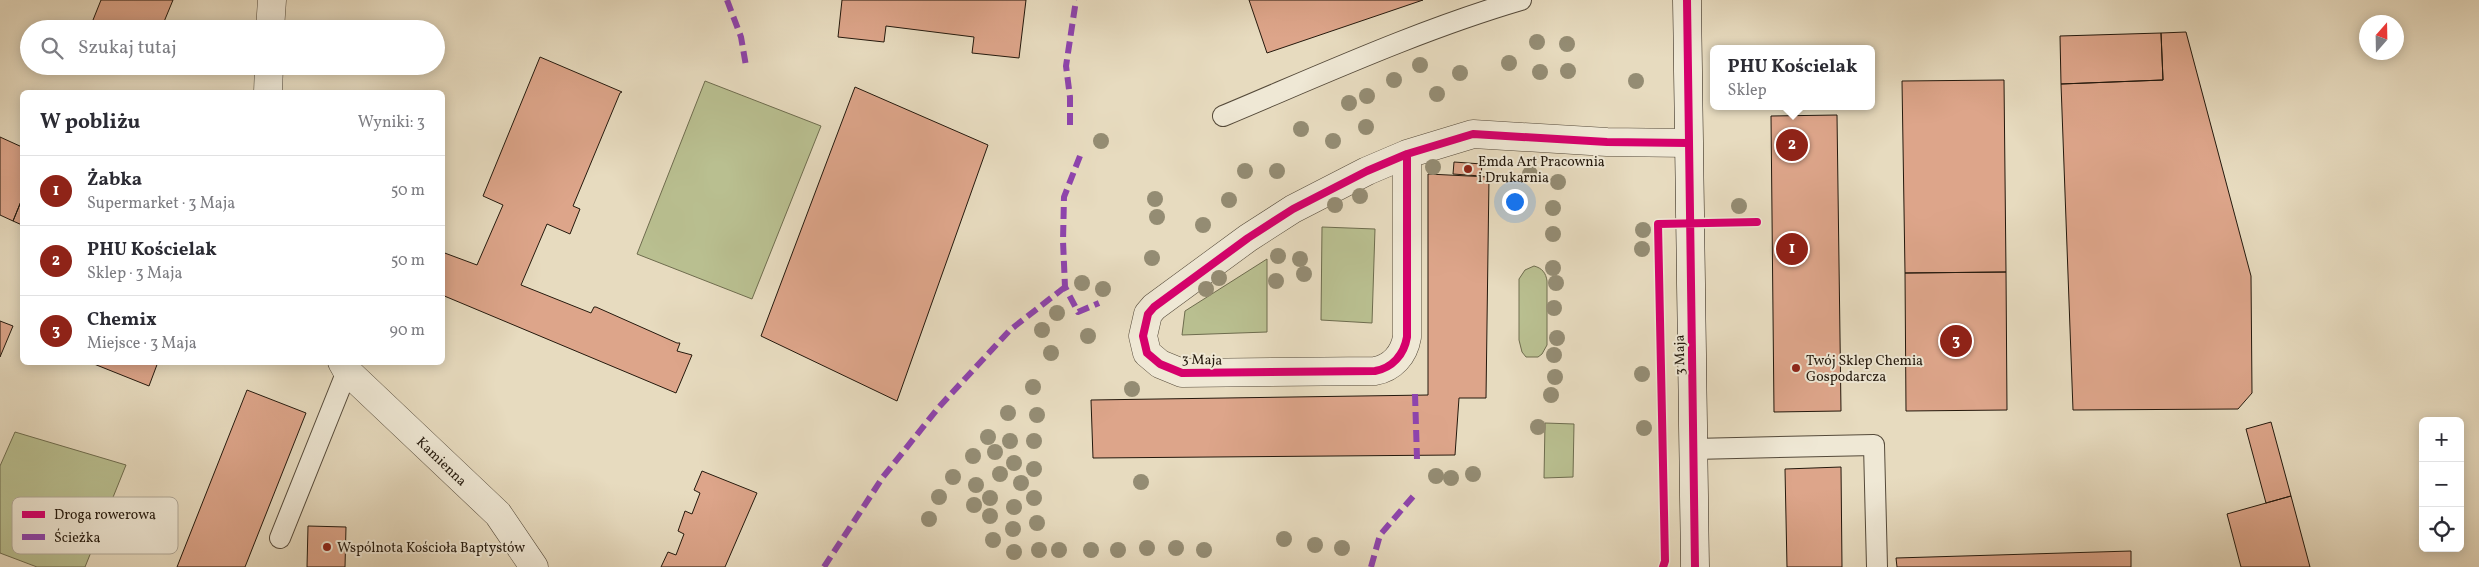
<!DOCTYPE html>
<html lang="pl">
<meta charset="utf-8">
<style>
:root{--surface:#fff;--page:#f7f7f7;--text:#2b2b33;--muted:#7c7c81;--line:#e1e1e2;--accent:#8f2418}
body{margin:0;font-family:Vollkorn,serif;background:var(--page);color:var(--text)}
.controls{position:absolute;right:15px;bottom:15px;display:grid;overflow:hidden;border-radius:8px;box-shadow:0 2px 12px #0003}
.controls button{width:45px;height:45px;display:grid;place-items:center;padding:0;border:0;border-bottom:1px solid var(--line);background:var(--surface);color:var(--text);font:25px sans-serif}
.compass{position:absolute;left:2359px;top:15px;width:45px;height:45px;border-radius:50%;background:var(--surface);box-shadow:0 2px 12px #0003;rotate:20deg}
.you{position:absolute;left:1514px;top:201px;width:18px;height:18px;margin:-12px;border:4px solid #fff;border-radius:50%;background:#1a73e8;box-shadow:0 0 0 8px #1a73e833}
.badge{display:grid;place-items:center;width:32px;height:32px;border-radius:50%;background:var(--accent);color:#fff;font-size:16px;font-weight:700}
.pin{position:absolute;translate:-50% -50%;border:2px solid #fff;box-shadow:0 1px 5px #0006}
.popup{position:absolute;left:1710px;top:45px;width:165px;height:65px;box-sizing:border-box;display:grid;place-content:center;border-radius:8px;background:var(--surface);filter:drop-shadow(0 1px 4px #0005);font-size:16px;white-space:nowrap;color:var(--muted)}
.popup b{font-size:19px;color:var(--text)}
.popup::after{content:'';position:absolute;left:50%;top:100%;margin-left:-10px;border:10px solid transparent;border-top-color:var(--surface)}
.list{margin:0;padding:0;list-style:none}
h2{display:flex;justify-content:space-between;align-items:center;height:65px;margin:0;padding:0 20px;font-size:21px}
h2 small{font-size:16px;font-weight:400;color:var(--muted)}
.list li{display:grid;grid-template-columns:32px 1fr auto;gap:15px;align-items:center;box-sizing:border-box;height:70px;padding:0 20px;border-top:1px solid var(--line)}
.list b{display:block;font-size:19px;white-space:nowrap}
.list p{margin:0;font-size:16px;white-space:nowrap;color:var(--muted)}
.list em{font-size:16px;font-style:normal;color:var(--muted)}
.icon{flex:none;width:28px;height:28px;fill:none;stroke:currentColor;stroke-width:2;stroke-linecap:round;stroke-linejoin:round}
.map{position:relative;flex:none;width:2479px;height:567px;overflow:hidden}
.search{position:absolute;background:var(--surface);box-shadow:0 2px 12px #0003;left:20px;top:20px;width:425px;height:55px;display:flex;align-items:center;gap:12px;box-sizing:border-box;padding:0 18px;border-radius:28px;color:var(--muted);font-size:19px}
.panel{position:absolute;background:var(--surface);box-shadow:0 2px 12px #0003;left:20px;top:90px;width:425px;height:275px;border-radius:8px}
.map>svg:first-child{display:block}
</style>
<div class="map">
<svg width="2479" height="567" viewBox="0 0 2479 567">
<rect width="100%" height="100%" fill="#e7dbbf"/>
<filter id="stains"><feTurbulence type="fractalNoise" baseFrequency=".004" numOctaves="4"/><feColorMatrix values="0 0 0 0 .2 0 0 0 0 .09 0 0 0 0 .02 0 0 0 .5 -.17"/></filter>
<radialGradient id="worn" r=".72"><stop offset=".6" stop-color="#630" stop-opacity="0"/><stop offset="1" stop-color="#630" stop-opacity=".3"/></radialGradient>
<path fill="#b9bf90" stroke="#6e6c4e" d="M705 81 821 126 752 299 637 254Z
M1322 227 1375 229 1372 323 1321 320Z
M1267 259V332L1182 335 1185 311Z
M1534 266C1542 268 1546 273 1547 281V345L1542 354 1538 357H1526L1522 352 1519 340V279L1525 270Z
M1545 423 1574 424 1573 477 1544 478Z
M15 432 126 465 85 567H37L0 553V466Z"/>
<path fill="#dda58a" stroke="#24190d" d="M101 0H173L161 29H101L91 25Z
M842 0H1026L1019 58 972 53 974 37 886 26 884 42 838 37Z
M1249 0H1423L1267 53Z
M2186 32 2251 276 2252 393 2238 409 2073 410 2061 84 2163 80 2161 33Z
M2161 33 2163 80 2061 84 2060 36Z
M540 57 622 92 620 93 573 206 580 209 570 234 547 224 521 285 591 313 594 307H596L677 343H680L677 351 692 355 676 393 442 295V252L477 265 503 205 483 196Z
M2004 80 2006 272 1905 273 1902 81Z
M855 87 988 145 897 401 761 336Z
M1837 115 1841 411 1774 412 1771 116Z
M0 137 22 147V199L13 221 0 215Z
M1454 162 1482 164 1481 176 1453 174Z
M1428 174 1489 177 1486 398H1459L1455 455 1093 458 1091 400 1428 395Z
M22 199V225L13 221Z
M2006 272 2007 410 1906 411 1905 273Z
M0 321 13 326 0 357Z
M89 362H158L149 386Z
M247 390 306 413 245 567H177Z
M2271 422 2291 496 2266 503 2246 429Z
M1841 467 1842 567H1787L1785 469Z
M702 471 757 493 725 567H661L668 552 676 555 684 534 678 531 685 511 692 514 700 493 694 490Z
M2291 496 2310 567H2241L2227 514Z
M308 526 346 527 345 567H307Z
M2131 551V567H1897L1896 558Z"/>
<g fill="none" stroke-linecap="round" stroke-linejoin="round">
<g stroke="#554a3a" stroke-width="22">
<path id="lane" d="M1223 116C1321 75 1419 30 1521 0
M1693 449 1874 445 1877 567
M280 538 347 371"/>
</g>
<g stroke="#554a3a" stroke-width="29">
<path id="street" d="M270 29 272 0
M268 92 269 66
M1407 154V337C1404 355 1392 368 1375 371L1182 373 1160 364 1147 353 1143 336 1148 314 1154 307 1248 238 1293 209 1367 171 1407 154 1473 134 1607 142 1688 143
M342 362 347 371 498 514 534 567"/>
</g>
<g stroke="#24190d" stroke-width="29">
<path id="secondary" d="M1687 0 1695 567"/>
</g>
<use href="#lane" stroke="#efe8d5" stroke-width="20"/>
<use href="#street" stroke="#efe8d5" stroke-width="28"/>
<use href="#secondary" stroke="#efe8d5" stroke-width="28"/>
<path stroke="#8e44ad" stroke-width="6" stroke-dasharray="12 6" stroke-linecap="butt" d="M727 0 741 37 746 66
M1070 125V97L1066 66 1076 0
M1080 156 1064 197 1063 241 1065 287 1078 312 1099 303
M1415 394 1417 459
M824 567 883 477 939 407 1010 330 1065 287
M1371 567 1380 535 1416 493"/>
<g stroke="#efe8d5" stroke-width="11">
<path id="cycleway" d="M1687 0 1695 567
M1407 154V337C1404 355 1392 368 1375 371L1182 373 1160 364 1147 353 1143 336 1148 314 1154 307 1248 238 1293 209 1367 171 1407 154 1473 134 1607 142 1688 143
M1663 567 1665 561 1658 224 1757 222"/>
</g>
<use href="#cycleway" stroke="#d6006c" stroke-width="8"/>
</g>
<g fill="#948c73">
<circle cx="1537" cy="42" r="8"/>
<circle cx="1567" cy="44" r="8"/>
<circle cx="1509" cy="63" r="8"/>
<circle cx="1420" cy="65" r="8"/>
<circle cx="1568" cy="71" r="8"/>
<circle cx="1540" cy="72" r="8"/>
<circle cx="1460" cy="73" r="8"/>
<circle cx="1394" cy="80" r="8"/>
<circle cx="1636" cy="81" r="8"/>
<circle cx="1437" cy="94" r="8"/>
<circle cx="1367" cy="96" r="8"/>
<circle cx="1349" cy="103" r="8"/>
<circle cx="1366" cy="127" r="8"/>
<circle cx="1301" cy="129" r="8"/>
<circle cx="1101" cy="141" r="8"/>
<circle cx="1333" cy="141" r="8"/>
<circle cx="1433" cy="167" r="8"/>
<circle cx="1245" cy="171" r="8"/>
<circle cx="1277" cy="171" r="8"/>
<circle cx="1530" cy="174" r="8"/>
<circle cx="1558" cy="182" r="8"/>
<circle cx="1360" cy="196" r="8"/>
<circle cx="1155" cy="199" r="8"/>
<circle cx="1229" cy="200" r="8"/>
<circle cx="1335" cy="205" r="8"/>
<circle cx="1739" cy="206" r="8"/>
<circle cx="1553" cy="208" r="8"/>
<circle cx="1157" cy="217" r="8"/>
<circle cx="1203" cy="225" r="8"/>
<circle cx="1643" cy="230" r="8"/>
<circle cx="1553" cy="234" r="8"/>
<circle cx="1642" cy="249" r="8"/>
<circle cx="1278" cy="256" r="8"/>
<circle cx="1152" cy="258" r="8"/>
<circle cx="1300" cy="259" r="8"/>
<circle cx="1553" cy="268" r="8"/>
<circle cx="1304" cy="274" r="8"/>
<circle cx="1219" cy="278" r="8"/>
<circle cx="1276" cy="281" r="8"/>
<circle cx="1082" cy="283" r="8"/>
<circle cx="1556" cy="283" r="8"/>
<circle cx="1103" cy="289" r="8"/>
<circle cx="1206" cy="289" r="8"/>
<circle cx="1554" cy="308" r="8"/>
<circle cx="1057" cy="313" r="8"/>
<circle cx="1042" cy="330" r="8"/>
<circle cx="1088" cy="336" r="8"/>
<circle cx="1557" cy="338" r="8"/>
<circle cx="1051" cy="353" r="8"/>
<circle cx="1554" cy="355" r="8"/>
<circle cx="1642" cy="374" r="8"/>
<circle cx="1555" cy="377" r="8"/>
<circle cx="1033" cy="387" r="8"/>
<circle cx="1132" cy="389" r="8"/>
<circle cx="1551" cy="395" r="8"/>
<circle cx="1008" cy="413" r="8"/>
<circle cx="1037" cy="415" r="8"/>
<circle cx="1538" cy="427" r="8"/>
<circle cx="1644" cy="428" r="8"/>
<circle cx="988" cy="437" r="8"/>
<circle cx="1010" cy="441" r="8"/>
<circle cx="1034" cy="441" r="8"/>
<circle cx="995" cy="452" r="8"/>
<circle cx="973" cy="456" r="8"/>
<circle cx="1014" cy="463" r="8"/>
<circle cx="1034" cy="469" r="8"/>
<circle cx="1000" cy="474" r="8"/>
<circle cx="1473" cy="474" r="8"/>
<circle cx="1436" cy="476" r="8"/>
<circle cx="953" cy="477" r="8"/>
<circle cx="1451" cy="478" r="8"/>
<circle cx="1141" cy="482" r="8"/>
<circle cx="1021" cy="483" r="8"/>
<circle cx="976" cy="485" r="8"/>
<circle cx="939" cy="497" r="8"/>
<circle cx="990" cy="498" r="8"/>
<circle cx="1034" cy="498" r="8"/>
<circle cx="974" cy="505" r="8"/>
<circle cx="1014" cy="507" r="8"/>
<circle cx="990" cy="516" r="8"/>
<circle cx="929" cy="519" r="8"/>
<circle cx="1037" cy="523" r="8"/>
<circle cx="1013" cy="529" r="8"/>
<circle cx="1284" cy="539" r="8"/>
<circle cx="993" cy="540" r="8"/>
<circle cx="1315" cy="545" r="8"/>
<circle cx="1147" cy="548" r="8"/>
<circle cx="1176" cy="548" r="8"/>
<circle cx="1342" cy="548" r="8"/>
<circle cx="1039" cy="550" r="8"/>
<circle cx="1059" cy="550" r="8"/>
<circle cx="1091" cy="550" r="8"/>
<circle cx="1118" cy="550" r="8"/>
<circle cx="1204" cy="550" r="8"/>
<circle cx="1014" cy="552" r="8"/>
</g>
<g fill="#8f2418" stroke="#efe8d5" stroke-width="2">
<circle cx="1468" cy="169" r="5"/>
<circle cx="1796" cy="368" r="5"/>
<circle cx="327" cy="547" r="5"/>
</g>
<g text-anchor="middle" stroke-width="4" stroke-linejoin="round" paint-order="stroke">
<g font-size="14" fill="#24190d" stroke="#efe8d5" text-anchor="start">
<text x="1478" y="166">Emda Art Pracownia<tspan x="1478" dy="16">i Drukarnia</tspan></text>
<text x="1806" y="365">Twój Sklep Chemia<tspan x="1806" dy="16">Gospodarcza</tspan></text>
<text x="337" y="552">Wspólnota Kościoła Baptystów</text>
</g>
<g font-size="14" fill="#24190d" stroke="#efe8d5">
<text transform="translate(1679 355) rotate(-91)" y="5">3 Maja</text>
<text transform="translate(1202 359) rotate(2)" y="5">3 Maja</text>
<text transform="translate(442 461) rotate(44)" y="5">Kamienna</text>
</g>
</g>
<rect x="12" y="497" width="166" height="57" rx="8" fill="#efe8d5" stroke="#b2aa99" stroke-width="1"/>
<rect x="22" y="511" width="23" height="7" fill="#d6006c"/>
<rect x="22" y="534" width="23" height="6" fill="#8e44ad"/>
<g font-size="14" fill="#24190d">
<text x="54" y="519">Droga rowerowa</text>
<text x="54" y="542">Ścieżka</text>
</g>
<rect width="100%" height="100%" filter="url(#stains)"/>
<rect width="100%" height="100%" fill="url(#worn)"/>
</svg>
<div class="controls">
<button>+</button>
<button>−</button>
<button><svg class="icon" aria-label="locate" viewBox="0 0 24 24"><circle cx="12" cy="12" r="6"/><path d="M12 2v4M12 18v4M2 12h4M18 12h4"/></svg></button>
</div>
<svg class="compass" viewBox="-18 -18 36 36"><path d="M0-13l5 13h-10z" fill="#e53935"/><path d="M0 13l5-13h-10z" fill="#7c7c81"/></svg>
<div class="you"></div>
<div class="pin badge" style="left:1792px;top:249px">1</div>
<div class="pin badge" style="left:1792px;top:145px">2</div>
<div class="popup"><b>PHU Kościelak</b>Sklep</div>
<div class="pin badge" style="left:1956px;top:341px">3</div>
<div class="search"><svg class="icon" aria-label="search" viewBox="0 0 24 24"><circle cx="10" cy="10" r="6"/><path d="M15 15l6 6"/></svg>Szukaj tutaj</div>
<section class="panel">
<h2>W pobliżu<small>Wyniki: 3</small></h2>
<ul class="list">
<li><span class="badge">1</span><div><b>Żabka</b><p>Supermarket · 3 Maja</p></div><em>50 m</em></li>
<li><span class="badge">2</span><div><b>PHU Kościelak</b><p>Sklep · 3 Maja</p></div><em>50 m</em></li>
<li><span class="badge">3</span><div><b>Chemix</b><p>Miejsce · 3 Maja</p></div><em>90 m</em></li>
</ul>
</section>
</div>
